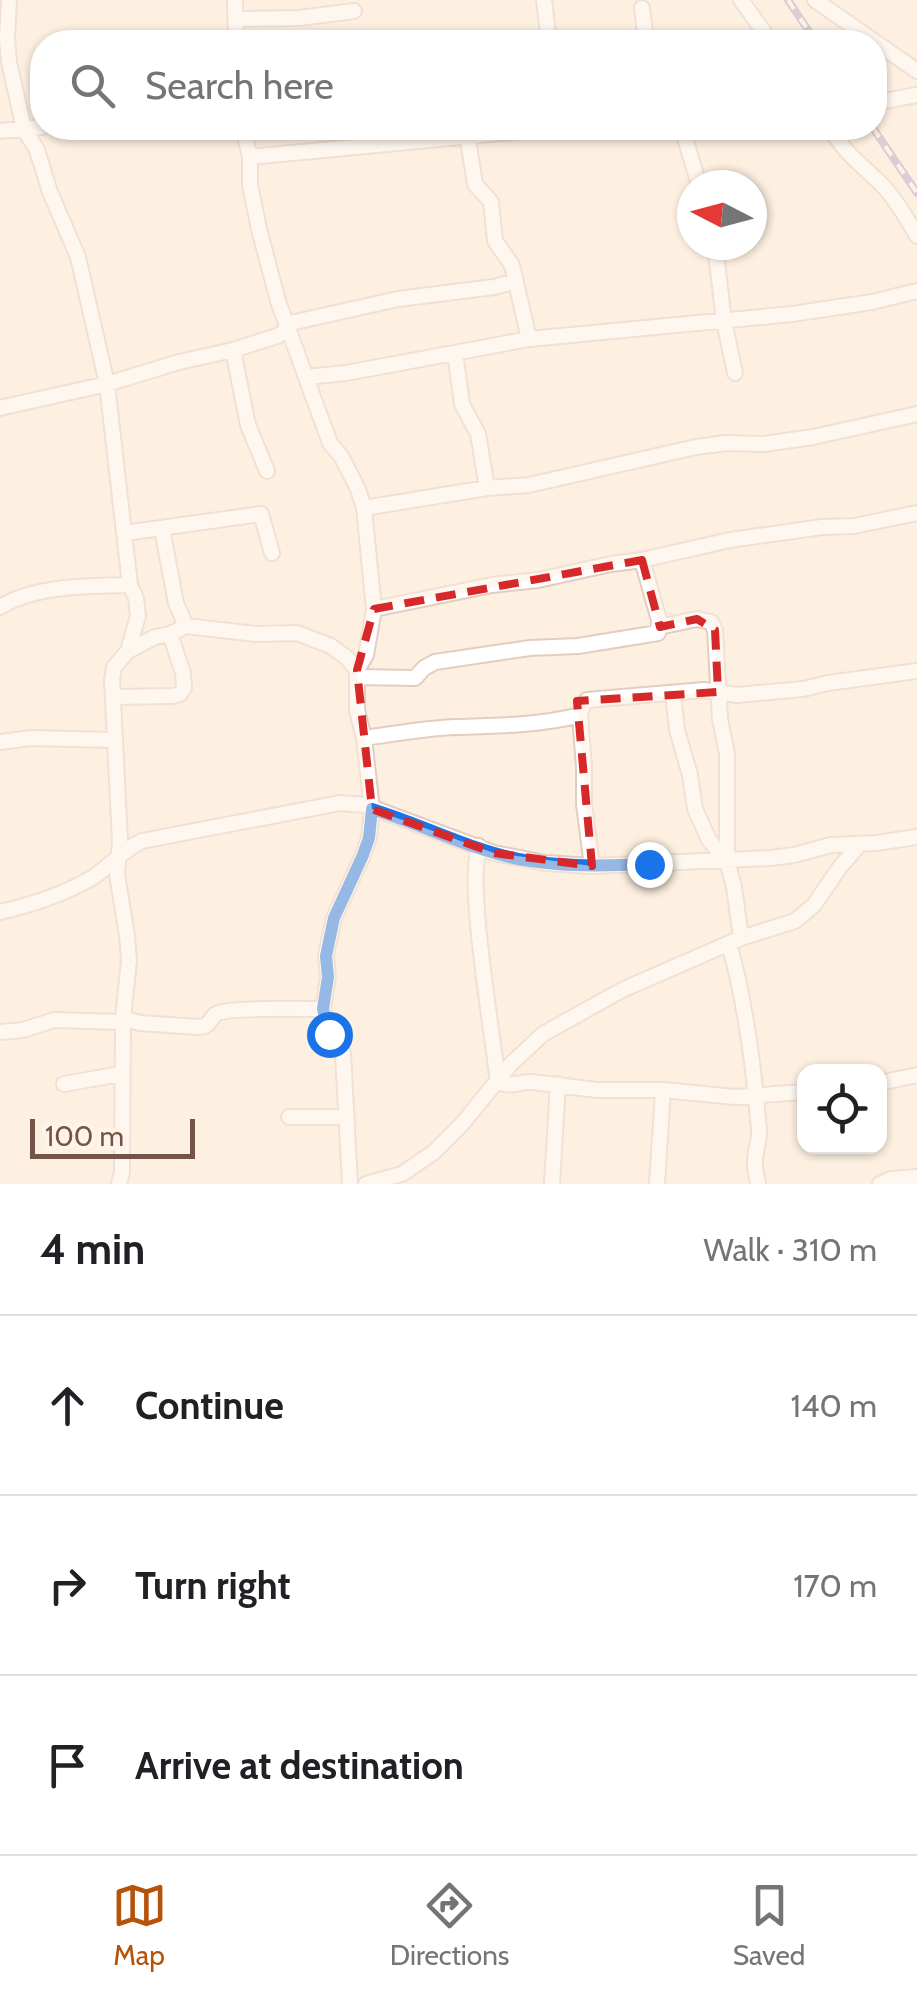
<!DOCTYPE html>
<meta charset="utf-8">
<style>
:root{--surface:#fff;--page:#f2f2f2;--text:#202124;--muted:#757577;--line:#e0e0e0;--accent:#b45309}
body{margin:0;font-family:Cabin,sans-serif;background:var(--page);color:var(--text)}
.controls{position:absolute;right:30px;bottom:30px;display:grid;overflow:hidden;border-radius:20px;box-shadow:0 2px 8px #0004}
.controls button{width:90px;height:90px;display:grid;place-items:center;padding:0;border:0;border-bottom:2px solid var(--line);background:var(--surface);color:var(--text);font:50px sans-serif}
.compass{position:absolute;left:677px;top:170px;width:90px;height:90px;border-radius:50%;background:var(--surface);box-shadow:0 2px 8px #0004;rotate:276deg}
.scale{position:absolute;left:30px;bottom:25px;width:165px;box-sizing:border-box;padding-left:10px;border:5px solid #745447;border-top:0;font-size:28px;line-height:35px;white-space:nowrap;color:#745447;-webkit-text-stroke:8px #fff4e7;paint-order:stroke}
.stop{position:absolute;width:30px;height:30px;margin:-22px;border:8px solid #1a73e8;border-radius:50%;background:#fff}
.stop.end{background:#1a73e8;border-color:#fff;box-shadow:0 2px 10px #0008}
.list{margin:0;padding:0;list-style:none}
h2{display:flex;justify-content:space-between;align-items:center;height:130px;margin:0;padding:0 40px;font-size:42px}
h2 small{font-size:32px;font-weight:400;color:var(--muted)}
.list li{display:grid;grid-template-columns:65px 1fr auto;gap:30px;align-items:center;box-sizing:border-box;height:180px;padding:0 40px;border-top:2px solid var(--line)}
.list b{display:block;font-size:38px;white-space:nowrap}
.list em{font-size:32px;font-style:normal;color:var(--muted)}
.icon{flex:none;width:55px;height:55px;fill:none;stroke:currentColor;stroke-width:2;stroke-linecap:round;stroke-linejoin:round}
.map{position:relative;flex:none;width:917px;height:1184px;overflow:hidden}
.search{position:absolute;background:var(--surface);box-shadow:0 2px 8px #0004;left:30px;right:30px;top:30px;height:110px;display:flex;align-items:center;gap:25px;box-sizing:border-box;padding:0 35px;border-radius:40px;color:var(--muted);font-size:38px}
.sheet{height:670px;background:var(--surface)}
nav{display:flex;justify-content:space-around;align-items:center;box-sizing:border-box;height:140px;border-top:2px solid var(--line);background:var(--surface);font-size:28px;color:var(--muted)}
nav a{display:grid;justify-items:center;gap:5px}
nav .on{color:var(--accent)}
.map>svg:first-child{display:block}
</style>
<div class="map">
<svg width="917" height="1184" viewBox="0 0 917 1184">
<rect width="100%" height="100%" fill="#fdf0e1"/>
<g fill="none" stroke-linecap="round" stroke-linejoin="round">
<g stroke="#e3cdc0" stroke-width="18">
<path id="street" d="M9 0 7 38 9 62 24 129 37 150 50 192 78 257 107 384 130 585 136 598 138 616 128 651 114 667 112 680 120 842 117 874 127 936 129 960 123 1018 140 1023 198 1027 205 1026C210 1023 212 1017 216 1014 227 1007 306 1009 323 1009
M235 0 236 42
M544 0 549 42
M741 0 771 42
M815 0 917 71
M642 8 646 42
M235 19 299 18 354 11
M874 103 917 95
M243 128 250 157V185L259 229 278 301 330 443 341 456 358 489 364 508 374 609 366 655 357 670V710L364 738 372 809 369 838 363 855 334 918 326 955 328 977 323 1009 329 1034 343 1053 350 1184
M682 128 699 185
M831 128C843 153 866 168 885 188 897 202 908 220 917 236
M0 131 42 127
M467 134 475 184 491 202 495 241 512 265 529 339
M250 157 554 128
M715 245 724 321 735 373
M286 324 398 299 494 287 516 281
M233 350 248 425 267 471
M455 353 462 404 478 434 487 488
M306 377 346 373 529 339 792 314 872 302 917 291
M0 408 107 384 179 362 233 350 277 336 289 329
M364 508 487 488 529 485 696 447 726 443 764 444 813 437 917 414
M162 529 176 603 186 626
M125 533 261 514 272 553
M0 607C36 585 88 586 130 585
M374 609 492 585 538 580 611 564 642 560 730 540 822 527 854 526 917 513
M659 627 697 619 711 622 715 630 720 719 727 754V861L734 887 741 938
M128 651 155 637 170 634 186 626 256 634 297 633 331 646 347 658 357 670
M357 677 415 678 424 668 435 662 530 648 578 646 658 633 659 620 642 560
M673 693 677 730 690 775 695 809 709 840 726 860
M113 697 173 696 180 694 184 688 183 673 170 634
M580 715 584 767V804L592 866
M364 738C394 734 425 728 456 727 495 726 543 725 580 715L583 705 587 700 704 690 737 695 803 689 828 683 917 671
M0 742 31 738 114 740
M479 846C473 873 476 898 478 925 483 977 491 1029 498 1081 510 1089 519 1081 532 1082L597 1090H663L735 1097 804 1092
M0 912C31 905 62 895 90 879 109 868 122 850 142 841L340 803 365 805 494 853 545 863 592 866 771 858 794 855 831 845 876 843 917 837
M729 944C746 1003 754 1069 759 1130 760 1141 755 1150 755 1161 754 1168 757 1177 758 1184
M0 1032 23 1030 54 1020 122 1022
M880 1083 917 1075
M64 1084 121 1074
M289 1117H347
M119 1184 122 1172 123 1018
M366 1184 402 1174 434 1152 462 1124 511 1064 543 1034 622 990 741 938 795 921 814 905 840 867 860 844
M552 1184 558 1084
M657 1184 663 1090
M880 1184 891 1179 917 1177"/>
</g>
<use href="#street" stroke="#fff" stroke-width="14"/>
<g stroke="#b1a0c6" stroke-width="8">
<path id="rail" d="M788 0 816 42
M873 128 917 193"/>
</g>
<use href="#rail" stroke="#fff4e7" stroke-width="4" stroke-dasharray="11" stroke-linecap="butt"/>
</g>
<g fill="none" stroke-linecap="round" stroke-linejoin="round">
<path stroke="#1a73e8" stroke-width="12" d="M329 1034 323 1009 328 977 326 956 334 918 363 855 369 838 372 809C421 824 469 849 518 859 562 867 605 866 649 864"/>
</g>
<path d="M0 0H917V1184H0ZM642 560 660 627 697 619 715 630 718 692 577 701 592 866 494 853 372 809 357 670 374 609Z" fill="#fdf0e1" fill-opacity=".55" fill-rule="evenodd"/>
<path fill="none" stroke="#d62828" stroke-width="8" stroke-dasharray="20 12" stroke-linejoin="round" d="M642 560 660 627 697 619 715 630 718 692 577 701 592 866 494 853 372 809 357 670 374 609Z"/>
</svg>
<div class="controls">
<button><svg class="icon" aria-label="locate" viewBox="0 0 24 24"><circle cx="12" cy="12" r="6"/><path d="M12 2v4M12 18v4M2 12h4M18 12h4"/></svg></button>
</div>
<svg class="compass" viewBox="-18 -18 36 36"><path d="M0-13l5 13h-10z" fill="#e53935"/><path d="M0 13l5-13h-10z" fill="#757577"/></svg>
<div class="scale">100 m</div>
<div class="stop" style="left:329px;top:1034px"></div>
<div class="stop end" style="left:649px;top:864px"></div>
<div class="search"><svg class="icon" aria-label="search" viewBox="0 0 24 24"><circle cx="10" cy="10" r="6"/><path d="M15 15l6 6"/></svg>Search here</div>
</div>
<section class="sheet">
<h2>4 min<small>Walk · 310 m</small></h2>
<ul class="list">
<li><svg class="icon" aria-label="ahead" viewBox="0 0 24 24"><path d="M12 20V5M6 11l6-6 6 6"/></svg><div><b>Continue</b></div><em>140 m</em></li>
<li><svg class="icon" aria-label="right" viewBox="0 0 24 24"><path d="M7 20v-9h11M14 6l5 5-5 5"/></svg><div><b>Turn right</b></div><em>170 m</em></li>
<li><svg class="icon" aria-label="arrive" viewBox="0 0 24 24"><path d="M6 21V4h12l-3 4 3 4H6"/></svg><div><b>Arrive at destination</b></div></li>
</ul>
</section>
<nav>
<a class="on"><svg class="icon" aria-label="map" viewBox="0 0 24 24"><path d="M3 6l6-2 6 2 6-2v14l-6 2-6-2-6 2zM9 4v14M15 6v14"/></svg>Map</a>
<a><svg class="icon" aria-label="directions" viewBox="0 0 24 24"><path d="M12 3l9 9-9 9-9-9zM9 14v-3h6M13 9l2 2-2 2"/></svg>Directions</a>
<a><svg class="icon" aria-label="saved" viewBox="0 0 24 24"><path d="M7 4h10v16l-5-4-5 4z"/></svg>Saved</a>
</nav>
